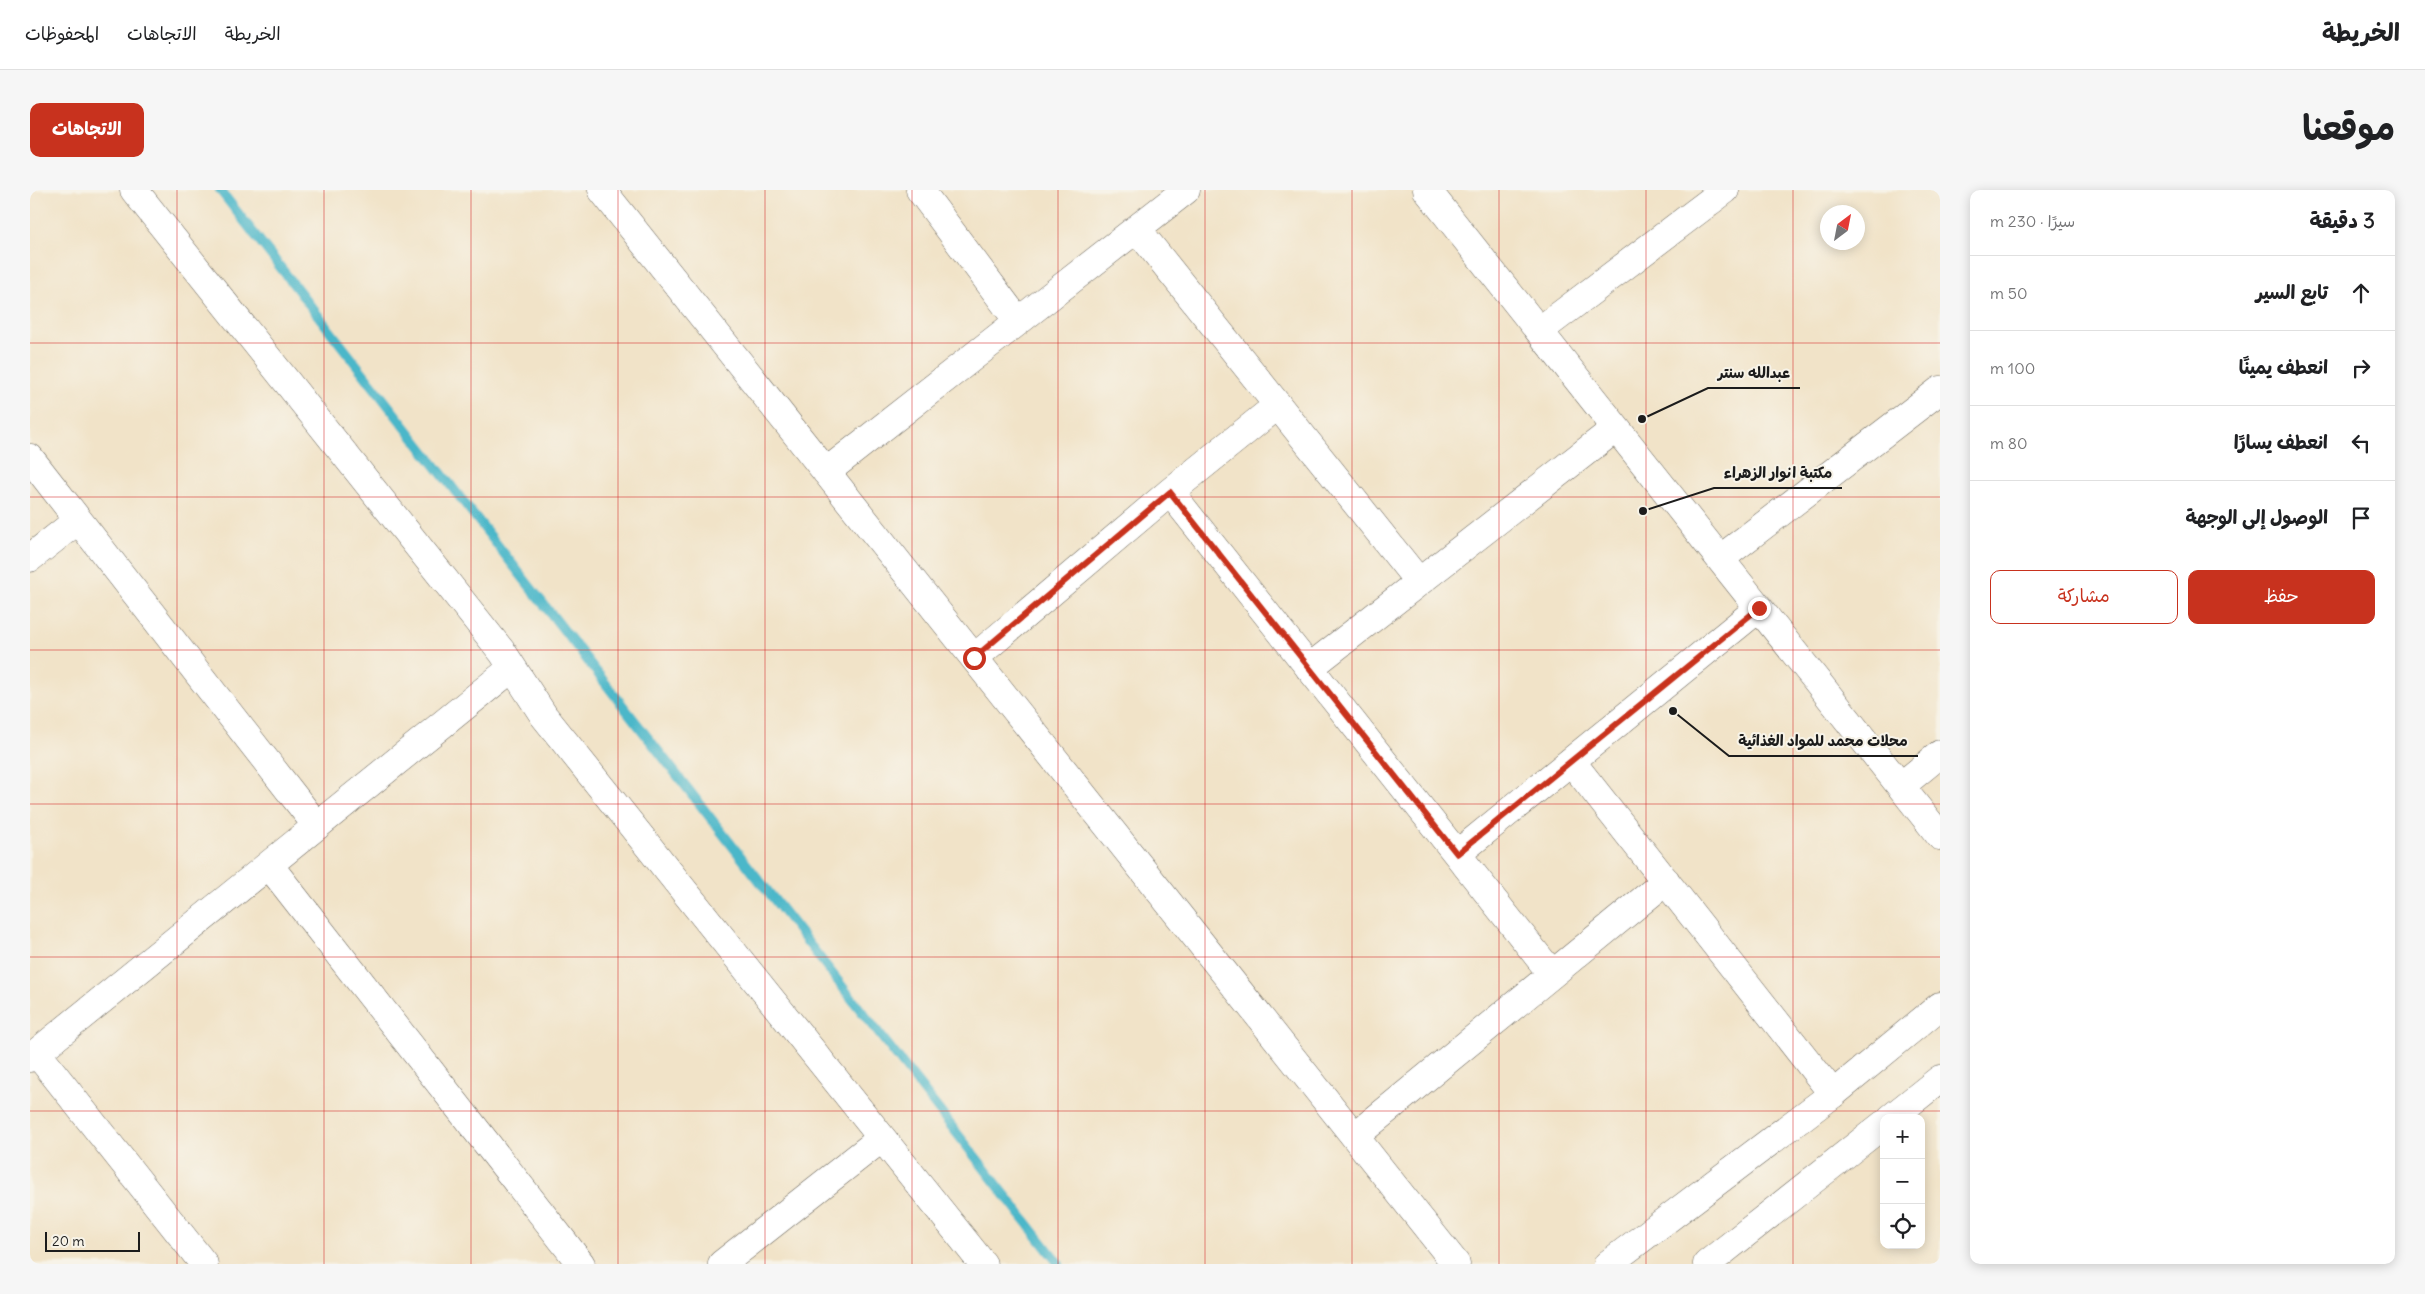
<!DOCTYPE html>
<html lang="ar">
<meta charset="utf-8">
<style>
:root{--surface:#fff;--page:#f6f6f6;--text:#202124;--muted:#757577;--line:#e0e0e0;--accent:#c8321e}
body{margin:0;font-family:Delius,"Playpen Sans Arabic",sans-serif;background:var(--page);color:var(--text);direction:rtl}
.controls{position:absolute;right:15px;bottom:15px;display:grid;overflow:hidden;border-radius:10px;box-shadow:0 2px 12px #0003}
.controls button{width:45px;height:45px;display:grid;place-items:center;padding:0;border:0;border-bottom:1px solid var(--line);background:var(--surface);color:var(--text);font:25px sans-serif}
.compass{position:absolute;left:1790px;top:15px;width:45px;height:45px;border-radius:50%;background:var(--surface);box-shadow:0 2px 12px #0003;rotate:32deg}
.scale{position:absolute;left:15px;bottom:12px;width:95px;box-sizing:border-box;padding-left:5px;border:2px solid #1c1c1c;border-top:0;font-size:14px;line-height:18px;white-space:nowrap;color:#1c1c1c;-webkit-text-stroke:4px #f7f3e8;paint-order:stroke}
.stop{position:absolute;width:15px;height:15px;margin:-11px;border:4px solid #c8321e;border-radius:50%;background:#fff}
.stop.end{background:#c8321e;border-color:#fff;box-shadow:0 1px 5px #0008}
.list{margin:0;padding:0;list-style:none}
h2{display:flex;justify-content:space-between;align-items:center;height:65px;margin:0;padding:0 20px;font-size:21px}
h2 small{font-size:16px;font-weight:400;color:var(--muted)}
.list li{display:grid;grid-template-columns:32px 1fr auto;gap:15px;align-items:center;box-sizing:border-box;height:75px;padding:0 20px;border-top:1px solid var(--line)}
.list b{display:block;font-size:19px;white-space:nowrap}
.list em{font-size:16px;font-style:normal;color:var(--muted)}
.actions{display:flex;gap:10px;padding:15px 20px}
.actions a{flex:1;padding:11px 0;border:1px solid var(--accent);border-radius:10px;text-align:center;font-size:18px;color:var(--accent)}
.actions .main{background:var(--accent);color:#fff}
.icon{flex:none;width:28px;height:28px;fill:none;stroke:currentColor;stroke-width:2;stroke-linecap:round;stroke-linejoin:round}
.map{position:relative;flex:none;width:1910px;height:1074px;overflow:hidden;direction:ltr;border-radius:10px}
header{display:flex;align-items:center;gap:30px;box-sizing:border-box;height:70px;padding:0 25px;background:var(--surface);border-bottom:1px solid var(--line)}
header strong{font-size:24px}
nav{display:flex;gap:28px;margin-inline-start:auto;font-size:18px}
.intro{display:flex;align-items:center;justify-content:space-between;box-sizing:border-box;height:120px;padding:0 30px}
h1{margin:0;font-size:35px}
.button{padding:12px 22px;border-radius:10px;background:var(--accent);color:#fff;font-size:18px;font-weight:700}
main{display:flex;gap:30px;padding:0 30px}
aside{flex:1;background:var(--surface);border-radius:10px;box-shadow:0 2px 12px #0003}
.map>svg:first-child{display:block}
</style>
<header>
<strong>الخريطة</strong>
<nav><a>الخريطة</a><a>الاتجاهات</a><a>المحفوظات</a></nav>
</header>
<div class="intro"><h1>موقعنا</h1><a class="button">الاتجاهات</a></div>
<main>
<aside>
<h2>3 دقيقة<small>سيرًا · 230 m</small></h2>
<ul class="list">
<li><svg class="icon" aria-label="ahead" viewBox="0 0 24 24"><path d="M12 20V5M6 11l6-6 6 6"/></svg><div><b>تابع السير</b></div><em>50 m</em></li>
<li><svg class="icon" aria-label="right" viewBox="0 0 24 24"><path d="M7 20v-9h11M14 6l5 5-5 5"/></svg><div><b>انعطف يمينًا</b></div><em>100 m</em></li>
<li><svg class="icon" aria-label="left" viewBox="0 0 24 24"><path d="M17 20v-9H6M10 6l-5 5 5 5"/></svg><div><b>انعطف يسارًا</b></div><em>80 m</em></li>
<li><svg class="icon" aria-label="arrive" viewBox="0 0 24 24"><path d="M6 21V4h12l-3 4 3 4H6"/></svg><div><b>الوصول إلى الوجهة</b></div></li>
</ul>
<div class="actions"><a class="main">حفظ</a><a>مشاركة</a></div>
</aside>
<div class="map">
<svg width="1910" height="1074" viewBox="0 0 1910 1074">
<rect width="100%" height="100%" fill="#f7f3e8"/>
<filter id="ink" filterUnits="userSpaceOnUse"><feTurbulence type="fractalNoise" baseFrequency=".02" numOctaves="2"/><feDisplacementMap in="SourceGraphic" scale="10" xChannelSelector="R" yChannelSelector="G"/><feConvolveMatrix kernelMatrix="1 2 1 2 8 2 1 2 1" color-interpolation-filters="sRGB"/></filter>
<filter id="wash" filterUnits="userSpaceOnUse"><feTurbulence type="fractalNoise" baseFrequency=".0096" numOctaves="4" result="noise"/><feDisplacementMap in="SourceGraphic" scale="20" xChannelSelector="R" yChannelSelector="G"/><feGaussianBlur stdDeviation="1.12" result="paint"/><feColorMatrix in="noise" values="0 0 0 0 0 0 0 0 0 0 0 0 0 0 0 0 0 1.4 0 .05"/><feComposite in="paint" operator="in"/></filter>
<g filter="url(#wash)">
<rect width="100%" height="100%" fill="#f1e3c8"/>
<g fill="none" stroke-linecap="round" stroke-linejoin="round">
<path stroke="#4cb7c9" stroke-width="10" d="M190 0 1029 1074"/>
</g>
</g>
<g filter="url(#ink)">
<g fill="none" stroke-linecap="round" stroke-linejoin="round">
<g stroke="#676258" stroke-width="29">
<path id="street" d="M104 0 473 463 514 526 953 1074
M572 0 1426 1074
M890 0 988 131
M1397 0 1910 646
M1107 39 1389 392
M1509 141 1695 0
M0 268 287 636
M796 282 1156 0
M1140 302 1522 784
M0 368 48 330
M1690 369 1910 200
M944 468 1140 302 1248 215
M1279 478 1586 238
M1541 571 1803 904
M1871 596 1910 564
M1427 664 1729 418
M239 675 551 1074
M7 863 174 1074
M0 868 482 478
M1325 946 1636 691
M692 1074 852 948"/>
</g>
<g stroke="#676258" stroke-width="29">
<path id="secondary" d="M1861 928 1910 889
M1578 1074 1803 904 1910 816
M1677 1074 1854 934"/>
</g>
<use href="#street" stroke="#fff" stroke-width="28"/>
<use href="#secondary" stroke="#fff" stroke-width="28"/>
</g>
</g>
<g fill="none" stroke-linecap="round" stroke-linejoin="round" filter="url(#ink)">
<path stroke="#c8321e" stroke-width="6" d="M944 468 1140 302 1427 664 1729 418"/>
</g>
<path fill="none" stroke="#d62828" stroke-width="1" stroke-opacity="0.55" d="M147 0V1074M294 0V1074M441 0V1074M588 0V1074M735 0V1074M882 0V1074M1028 0V1074M1175 0V1074M1322 0V1074M1469 0V1074M1616 0V1074M1763 0V1074M0 153H1910M0 307H1910M0 460H1910M0 614H1910M0 767H1910M0 921H1910"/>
<path fill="none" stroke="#1c1c1c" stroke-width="2" d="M1612 229L1678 198H1770M1613 321L1684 298H1812M1643 521L1699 566H1888"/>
<g fill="#1c1c1c" stroke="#f7f3e8" stroke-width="2">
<circle cx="1612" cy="229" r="5"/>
<circle cx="1613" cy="321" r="5"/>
<circle cx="1643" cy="521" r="5"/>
</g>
<g font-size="15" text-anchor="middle" font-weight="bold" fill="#1c1c1c" stroke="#f7f3e8" stroke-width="4" stroke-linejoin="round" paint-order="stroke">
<text x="1724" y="188">عبدالله سنتر</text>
<text x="1748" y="288">مكتبة انوار الزهراء</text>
<text x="1793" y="556">محلات محمد للمواد الغذائية</text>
</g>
</svg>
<div class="controls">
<button>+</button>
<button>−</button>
<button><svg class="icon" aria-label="locate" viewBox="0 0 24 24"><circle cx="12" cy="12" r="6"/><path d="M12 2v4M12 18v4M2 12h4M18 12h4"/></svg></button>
</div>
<svg class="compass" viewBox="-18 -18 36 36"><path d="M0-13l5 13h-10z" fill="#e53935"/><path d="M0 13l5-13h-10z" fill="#757577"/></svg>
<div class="scale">20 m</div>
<div class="stop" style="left:944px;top:468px"></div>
<div class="stop end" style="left:1729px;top:418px"></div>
</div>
</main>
